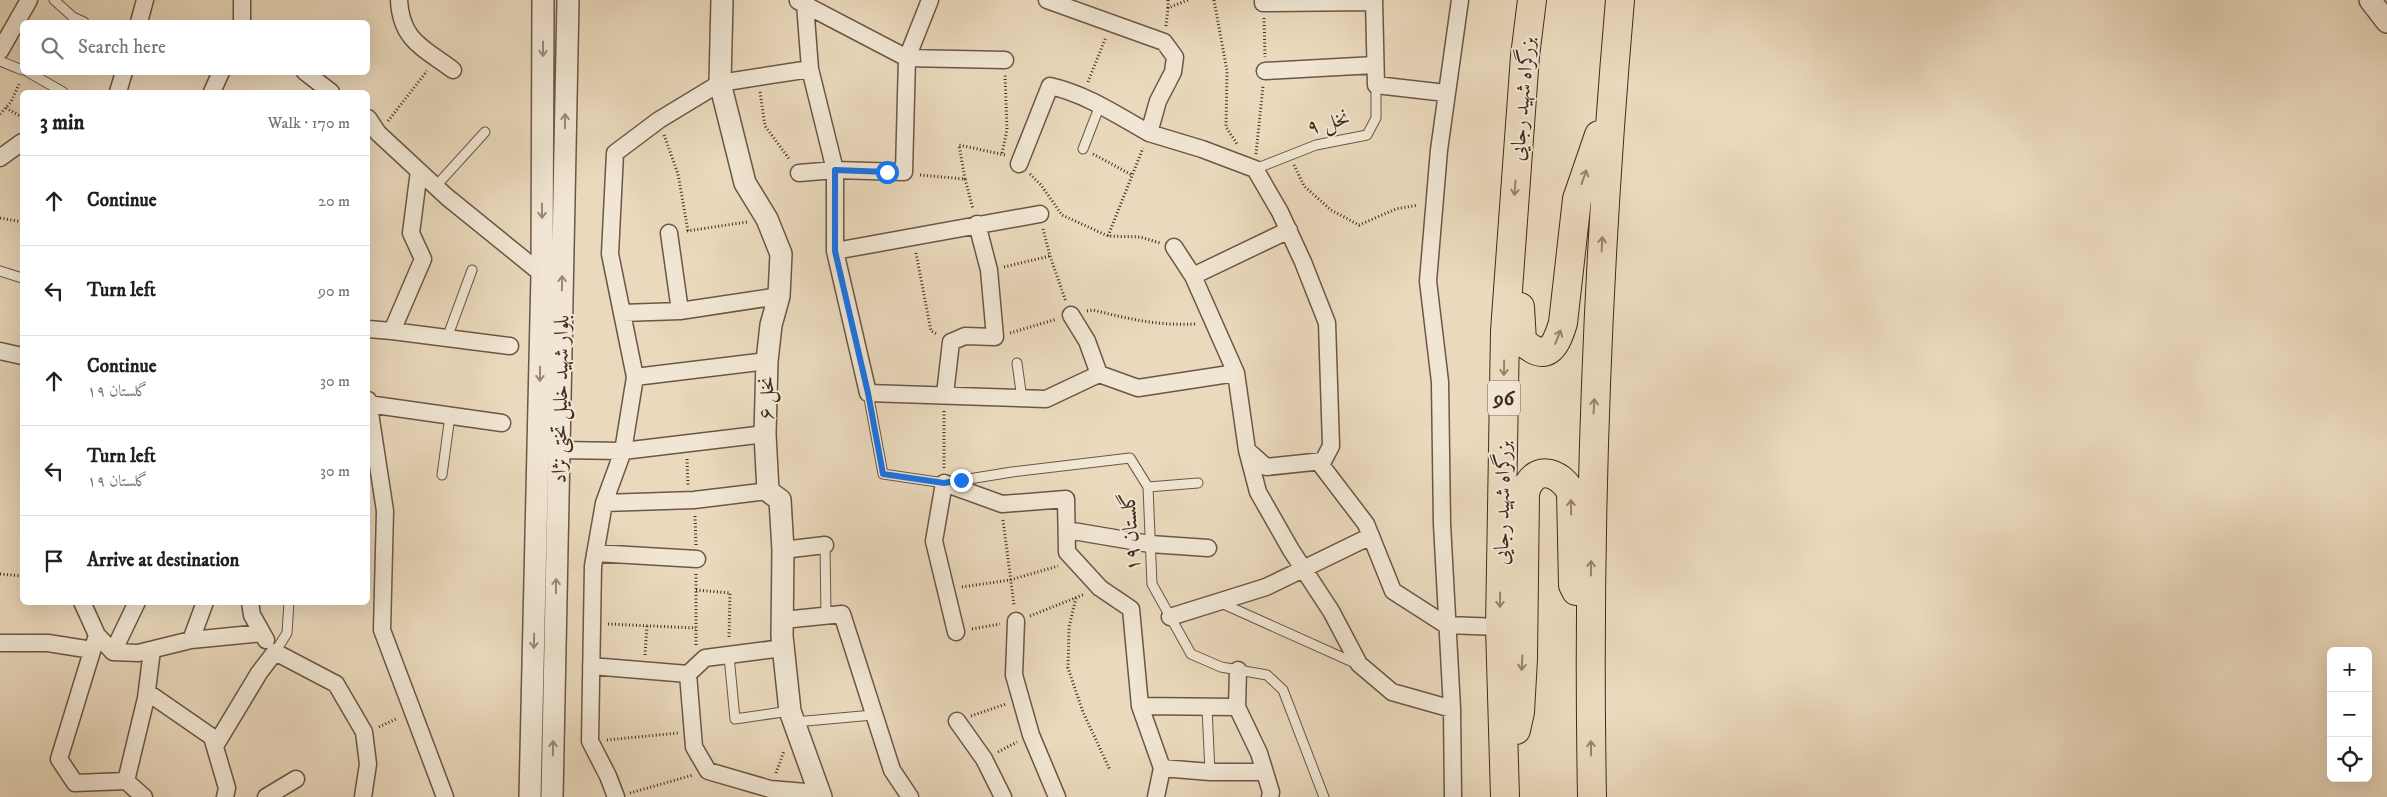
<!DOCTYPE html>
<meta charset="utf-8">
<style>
:root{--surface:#fff;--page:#f6f6f6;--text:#202124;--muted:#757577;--line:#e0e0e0}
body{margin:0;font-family:"IM FELL DW Pica",Amiri,serif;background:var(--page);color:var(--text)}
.controls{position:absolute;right:15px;bottom:15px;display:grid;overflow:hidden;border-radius:8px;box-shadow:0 5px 20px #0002}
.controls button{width:45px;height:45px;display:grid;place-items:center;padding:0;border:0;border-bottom:1px solid var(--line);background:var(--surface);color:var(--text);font:25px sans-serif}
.stop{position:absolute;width:15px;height:15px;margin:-11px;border:4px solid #1a73e8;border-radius:50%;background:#fff}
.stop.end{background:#1a73e8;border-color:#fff;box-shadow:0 1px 5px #0008}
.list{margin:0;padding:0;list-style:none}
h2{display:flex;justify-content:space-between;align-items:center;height:65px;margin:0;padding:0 20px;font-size:21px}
h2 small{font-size:16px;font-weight:400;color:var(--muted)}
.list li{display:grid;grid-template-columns:32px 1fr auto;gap:15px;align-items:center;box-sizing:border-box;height:90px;padding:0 20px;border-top:1px solid var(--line)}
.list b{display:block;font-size:19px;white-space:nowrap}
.list p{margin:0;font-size:16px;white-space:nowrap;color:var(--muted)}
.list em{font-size:16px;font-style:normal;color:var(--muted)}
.icon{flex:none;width:28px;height:28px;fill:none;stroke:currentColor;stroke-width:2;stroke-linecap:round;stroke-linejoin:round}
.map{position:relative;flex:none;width:2387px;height:797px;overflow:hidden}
.search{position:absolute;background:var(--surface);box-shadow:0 5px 20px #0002;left:20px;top:20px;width:350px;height:55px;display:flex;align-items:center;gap:12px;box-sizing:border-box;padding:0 18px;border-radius:8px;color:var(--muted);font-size:19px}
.panel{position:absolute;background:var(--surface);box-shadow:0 5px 20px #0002;left:20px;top:90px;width:350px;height:515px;border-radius:8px}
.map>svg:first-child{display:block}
</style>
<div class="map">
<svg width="2387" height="797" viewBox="0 0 2387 797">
<rect width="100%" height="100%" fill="#ead9bc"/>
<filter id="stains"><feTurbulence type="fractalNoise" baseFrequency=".004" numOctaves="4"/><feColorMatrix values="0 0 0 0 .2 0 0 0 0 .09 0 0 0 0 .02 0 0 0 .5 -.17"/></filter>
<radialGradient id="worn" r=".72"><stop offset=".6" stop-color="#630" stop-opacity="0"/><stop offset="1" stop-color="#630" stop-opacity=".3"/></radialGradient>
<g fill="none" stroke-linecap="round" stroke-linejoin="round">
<g stroke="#6b5647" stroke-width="11">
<path id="service" d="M54 0 73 17 84 22
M0 61 22 70
M28 72 63 92
M1083 149 1100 105
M1255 169 1316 145 1367 135 1376 118V85
M436 186 485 132
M0 271 22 278
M447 338 472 270
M1017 363 1022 399
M868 393 883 474 944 483 1012 472 1130 458 1148 487 1152 584 1191 654 1221 667 1267 675 1283 690 1324 797
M442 475 450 416
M1148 487 1198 483
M825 545 826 616
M1221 603 1357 664
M275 652 287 633 289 602
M729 656 735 719 790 711
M1207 708 1210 772
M795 722 873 715"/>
</g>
<g stroke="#6b5647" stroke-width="19">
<path id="minor" d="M399 0C401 41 424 48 453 70
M1047 0 1164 42 1175 57 1173 72 1158 101 1149 133 1202 149 1255 169 1280 212 1303 262 1327 323 1331 446 1321 465 1366 524 1393 591 1446 625 1500 627
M1263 0V3L1374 2
M1374 0 1376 85 1446 93
M798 1 907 58 1005 60
M805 4 810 69 835 170V251L868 393 1046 399 1099 374
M139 22 145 0
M242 22V0
M0 51 29 0
M1265 71 1375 65
M305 72 331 92
M118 92 124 72
M212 92 221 72
M368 118 378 133 447 197 542 274
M0 158 22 142
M1019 164 1050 86C1086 94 1117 115 1149 133
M799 173 835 170 904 172 907 58 930 0
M669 233 680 311
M1174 247 1193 276 1236 373 1247 450 1258 492 1291 550 1331 611 1359 664 1392 692 1452 709
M835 251 1040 214
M1193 276 1289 230
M622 313 680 311 779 296
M1071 315 1087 341 1099 374 1138 388 1236 373
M368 329 392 331 423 259 411 233 419 171
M392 331 510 346
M0 351 22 356
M635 377 767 361
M945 394 951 342 965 336 995 337 989 270 977 224
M368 400 385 511 382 630 445 797
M368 404 502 423
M559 450 623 451 765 434
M1247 450 1266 467 1323 461
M604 503 694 500 768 491
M1067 530 1150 544 1208 548
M783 550 825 545
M595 553 697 559
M82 602 97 635 113 652 138 653 191 640 262 633
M250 602 252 615 266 640
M1170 617 1266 587 1371 536
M783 620 842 614 892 770 910 797
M1016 621 1014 675 1031 735 1057 797
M956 632 934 541 944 483 1002 504 1066 499 1067 552 1100 588 1131 609 1140 706 1162 768 1210 772H1265
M97 635 59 759 75 783 126 781 146 698 152 650
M191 640 205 602
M0 643H48L92 650
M113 652 137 602
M591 666 688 674 705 658 783 648
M1238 670 1237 707 1259 753 1271 792 1270 797
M688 674 694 747 708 771 770 789 818 793
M147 692 212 737 227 788 225 797
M1140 706 1237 707
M957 721 984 759 1003 797
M215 746 259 673 275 652 336 684 364 732 368 764 363 797
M126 781 144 797
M266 797 296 779
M616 797 608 776 590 741 593 566 604 503 623 451 635 377 610 254 615 153 659 120 720 83 810 69
M1156 797 1162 768
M1453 797 1452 709 1442 524 1440 382 1428 281 1439 150 1460 0"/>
</g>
<g stroke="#6b5647" stroke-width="24">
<path id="tertiary" d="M722 0 720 83 745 183 767 219 781 254 779 296 771 325 767 361 765 434 768 491 780 500 783 550 782 636 790 711 821 797
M2370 0 2387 22
M530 797 542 274 543 0
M552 797 568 0"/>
</g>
<g stroke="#412a20" stroke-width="30">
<path id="trunk" d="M1520 307 1522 341C1546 363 1555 349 1563 323L1577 199 1599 135
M1516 730 1520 712 1523 659 1525 493C1533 464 1559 470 1571 492L1573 585 1576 591
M1505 797 1500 627 1505 331 1525 56 1532 0
M1592 797C1587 531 1597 265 1620 0"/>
</g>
<path stroke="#412a20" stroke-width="3" stroke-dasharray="1 2.5" stroke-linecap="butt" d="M1214 0 1227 71 1226 127 1237 144
M1168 8V0
M1264 18 1265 57
M1166 26 1168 8 1188 0
M1088 82 1106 37
M760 92 765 126 790 160
M6 108 22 117
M0 114 11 102 20 82
M388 121 427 71
M664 135 678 174 688 231
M1002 153 1007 130 1005 74
M1093 154 1132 175
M1256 154 1263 86
M1294 165 1304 186 1331 210 1359 225 1396 209 1418 205
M1030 174 1041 185 1062 215 1108 236 1140 237 1160 243
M920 175 965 179 973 209
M965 179 959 145 1005 155
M0 218 22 222
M1043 229 1050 256 1066 302
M687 231 747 222
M1108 236 1143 148
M916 253 931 331 937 334
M1004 267 1050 256
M1087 311 1093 310C1129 319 1159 326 1196 324
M1010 333 1057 319
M687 459 688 485
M944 468V411
M695 516 696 545
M1003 520 1014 605
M0 574 22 576
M962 587 1010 580 1058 566
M696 590 730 593 729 638
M1076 598 1069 627 1068 668 1083 712 1110 770
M1030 616 1085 594
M608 624 696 628
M972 629 1000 624
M696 645V573
M645 655 647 626
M971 716 1006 704
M379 727 398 718
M607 740 678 733
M998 752 1017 742
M776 773 784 751
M630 793 693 775"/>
<use href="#service" stroke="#f1e6d3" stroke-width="9"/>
<use href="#minor" stroke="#f1e6d3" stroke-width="16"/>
<use href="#tertiary" stroke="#f1e6d3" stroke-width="21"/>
<use href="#trunk" stroke="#ead9bc" stroke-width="28"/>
</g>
<defs><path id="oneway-shaft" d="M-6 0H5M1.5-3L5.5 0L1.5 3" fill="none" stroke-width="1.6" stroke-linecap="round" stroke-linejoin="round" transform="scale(1.25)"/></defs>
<g stroke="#99887a">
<use href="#oneway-shaft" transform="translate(543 49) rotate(90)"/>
<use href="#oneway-shaft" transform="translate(565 121) rotate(-89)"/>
<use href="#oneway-shaft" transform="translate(542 211) rotate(90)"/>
<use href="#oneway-shaft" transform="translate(562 283) rotate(-89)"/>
<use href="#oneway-shaft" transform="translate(540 374) rotate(91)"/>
<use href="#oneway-shaft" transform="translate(556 586) rotate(-89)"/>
<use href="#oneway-shaft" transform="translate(534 641) rotate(91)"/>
<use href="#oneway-shaft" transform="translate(553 748) rotate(-89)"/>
</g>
<g stroke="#96826e">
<use href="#oneway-shaft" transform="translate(1584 177) rotate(-71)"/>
<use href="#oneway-shaft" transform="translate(1515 188) rotate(94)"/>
<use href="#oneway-shaft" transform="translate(1602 244) rotate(-87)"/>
<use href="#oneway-shaft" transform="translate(1558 337) rotate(-68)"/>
<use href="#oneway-shaft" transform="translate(1504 368) rotate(91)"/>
<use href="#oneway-shaft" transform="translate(1594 406) rotate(-87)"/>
<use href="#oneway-shaft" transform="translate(1571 507) rotate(-91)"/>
<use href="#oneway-shaft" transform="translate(1591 568) rotate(-89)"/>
<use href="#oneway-shaft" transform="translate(1500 600) rotate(91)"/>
<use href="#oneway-shaft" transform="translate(1522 663) rotate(93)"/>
<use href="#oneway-shaft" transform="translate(1591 748) rotate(-91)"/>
</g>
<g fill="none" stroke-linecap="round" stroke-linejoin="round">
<path stroke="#1a73e8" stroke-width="6" d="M887 172 835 170V251L868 393 883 474 944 483 961 480"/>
</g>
<g text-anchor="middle" stroke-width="4" stroke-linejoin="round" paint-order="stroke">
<rect fill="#f1e6d3" stroke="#766256" stroke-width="1" x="1488" y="380.5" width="32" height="35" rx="4"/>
<g font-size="20" font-weight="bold" fill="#412a20">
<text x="1504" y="405">96</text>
</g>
<g font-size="21" fill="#412a20" stroke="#f1e6d3">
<text transform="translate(1522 99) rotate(-85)" y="7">بزرگراه شهید رجایی</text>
<text transform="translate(1328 122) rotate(-14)" y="7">نخل ۹</text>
<text transform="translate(766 398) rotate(-89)" y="7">نخل ۶</text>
<text transform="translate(560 399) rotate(-89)" y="7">بلوار شهید خلیل تختی نژاد</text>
<text transform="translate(1502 503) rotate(-89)" y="7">بزرگراه شهید رجایی</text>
<text transform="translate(1130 532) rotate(-94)" y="7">گلستان ۱۹</text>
</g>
</g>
<rect width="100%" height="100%" filter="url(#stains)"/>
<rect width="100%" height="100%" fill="url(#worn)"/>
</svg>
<div class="controls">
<button>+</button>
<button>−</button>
<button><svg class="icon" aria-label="locate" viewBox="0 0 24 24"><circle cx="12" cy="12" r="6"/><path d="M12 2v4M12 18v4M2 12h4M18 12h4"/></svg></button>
</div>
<div class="stop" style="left:887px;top:172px"></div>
<div class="stop end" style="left:961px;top:480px"></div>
<div class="search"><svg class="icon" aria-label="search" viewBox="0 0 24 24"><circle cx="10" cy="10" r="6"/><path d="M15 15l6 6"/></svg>Search here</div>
<section class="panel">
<h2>3 min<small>Walk · 170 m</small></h2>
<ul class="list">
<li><svg class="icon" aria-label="ahead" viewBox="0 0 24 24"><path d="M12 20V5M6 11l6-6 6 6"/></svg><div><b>Continue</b></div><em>20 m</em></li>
<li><svg class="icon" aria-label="left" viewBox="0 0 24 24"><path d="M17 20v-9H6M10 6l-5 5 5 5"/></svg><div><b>Turn left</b></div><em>90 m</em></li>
<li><svg class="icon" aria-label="ahead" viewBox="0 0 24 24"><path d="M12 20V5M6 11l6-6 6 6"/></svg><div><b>Continue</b><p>گلستان ۱۹</p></div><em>30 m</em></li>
<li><svg class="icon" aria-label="left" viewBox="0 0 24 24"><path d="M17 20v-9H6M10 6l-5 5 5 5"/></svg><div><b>Turn left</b><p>گلستان ۱۹</p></div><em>30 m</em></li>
<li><svg class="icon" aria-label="arrive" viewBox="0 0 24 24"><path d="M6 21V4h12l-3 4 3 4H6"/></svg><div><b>Arrive at destination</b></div></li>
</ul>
</section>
</div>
